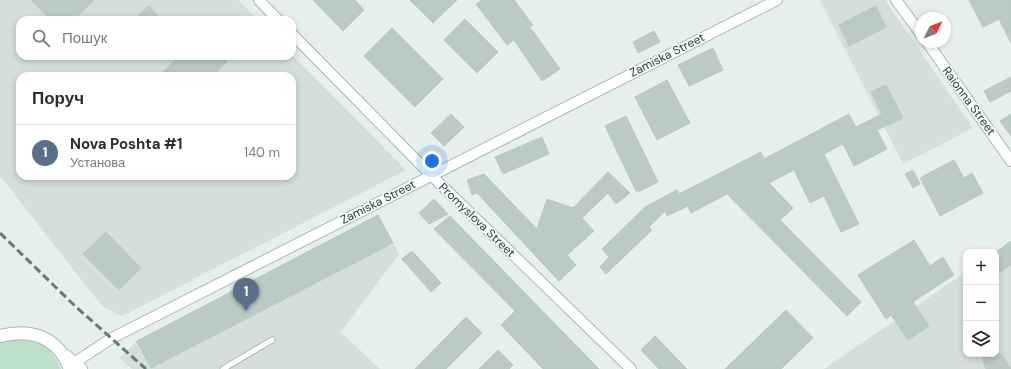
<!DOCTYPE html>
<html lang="uk">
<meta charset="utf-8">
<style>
:root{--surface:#fff;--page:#f2f2f3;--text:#2b2b33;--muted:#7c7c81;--line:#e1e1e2;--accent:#855347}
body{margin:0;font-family:"DM Sans",sans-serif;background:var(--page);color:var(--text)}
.controls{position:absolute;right:12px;bottom:12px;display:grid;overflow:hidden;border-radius:8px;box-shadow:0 2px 6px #0003}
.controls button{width:36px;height:36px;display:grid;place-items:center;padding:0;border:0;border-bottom:1px solid var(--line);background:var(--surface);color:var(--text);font:20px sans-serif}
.compass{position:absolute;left:915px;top:12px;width:36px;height:36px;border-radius:50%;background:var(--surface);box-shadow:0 2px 6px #0003;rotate:47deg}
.you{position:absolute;left:432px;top:161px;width:14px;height:14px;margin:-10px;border:3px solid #fff;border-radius:50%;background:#1a73e8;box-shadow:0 0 0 6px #1a73e833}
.badge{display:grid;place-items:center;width:26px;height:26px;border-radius:50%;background:var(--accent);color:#fff;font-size:13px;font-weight:700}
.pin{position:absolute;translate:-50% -33px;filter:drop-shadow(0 1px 2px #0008)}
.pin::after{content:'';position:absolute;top:21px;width:14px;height:12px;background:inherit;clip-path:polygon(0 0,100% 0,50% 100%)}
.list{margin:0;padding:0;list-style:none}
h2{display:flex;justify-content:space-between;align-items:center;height:52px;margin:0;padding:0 16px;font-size:17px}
h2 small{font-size:13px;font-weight:400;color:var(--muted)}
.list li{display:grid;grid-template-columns:26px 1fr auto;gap:12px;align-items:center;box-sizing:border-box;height:56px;padding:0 16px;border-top:1px solid var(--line)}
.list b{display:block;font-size:15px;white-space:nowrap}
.list p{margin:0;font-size:13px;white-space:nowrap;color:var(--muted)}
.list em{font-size:13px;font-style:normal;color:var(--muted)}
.icon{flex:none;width:22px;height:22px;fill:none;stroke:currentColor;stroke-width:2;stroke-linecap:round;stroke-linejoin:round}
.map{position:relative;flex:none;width:1011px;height:369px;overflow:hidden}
.search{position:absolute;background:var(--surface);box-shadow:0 2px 6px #0003;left:16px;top:16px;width:280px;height:44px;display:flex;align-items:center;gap:10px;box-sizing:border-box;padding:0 14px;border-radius:12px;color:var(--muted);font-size:15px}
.panel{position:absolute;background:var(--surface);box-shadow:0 2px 6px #0003;left:16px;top:72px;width:280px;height:108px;border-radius:12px}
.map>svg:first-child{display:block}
</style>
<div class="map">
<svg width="1011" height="369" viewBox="0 0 1011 369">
<rect width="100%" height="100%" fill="#e6efeb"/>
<path fill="#d4dfda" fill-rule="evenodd" d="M0 0H238L258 20H20V56H292V55L406 170 122 316 102 306 0 176ZM20 76H292V176H20Z
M820 0H885L973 128 903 164Z
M378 215 399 254 341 332 380 369H132L119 358 137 341Z
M1011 241V369H824L966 272V354H996V252Z"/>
<path fill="#bfe0c8" d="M26 338C45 343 53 352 61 369H0V343L7 339Z"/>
<path fill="#bbcac4" stroke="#b8c9c2" d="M31 0H94L74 20H51Z
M313 0H355L364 10 343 31Z
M410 0H457L433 23Z
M482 0H514L533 25 530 27 560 69 542 81 514 40 507 45 476 4Z
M969 0H1011V43L999 19 983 27Z
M149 6 162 20H133Z
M876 6 886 27 849 46 839 25Z
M465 19 498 52 477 73 444 40Z
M392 28 443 79 415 107 364 56Z
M654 31 660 42 638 53 633 42Z
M713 48 723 70 689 86 678 65Z
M179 56H232L212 76H159Z
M1011 77V91L990 102 984 91Z
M667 80 690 123 657 140 635 97Z
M886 85 903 118 877 130 887 149 854 166 843 144 824 154 859 224 841 232 824 196 810 203 794 170 769 183 793 208 780 220 861 302 847 316 727 194 691 213 688 206 667 216 665 211 649 227 652 230 606 274 600 267 609 257 602 249 645 207 677 190 679 194 761 152 764 159 849 114 856 127 882 114 871 92Z
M451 114 464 127 444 146 431 133Z
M1011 114V136L1000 121Z
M626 116 658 182 640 191H636L605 126Z
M542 137 549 154 503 174 495 157Z
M954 160 964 178 972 173 983 193 940 216 920 178Z
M913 170 920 184 913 188 905 174Z
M608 172 630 193 616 204 608 193 582 218 594 231 567 255 576 265 559 281 477 193 472 195 467 180 484 174 537 229 547 199 573 208Z
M434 199 448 214 429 224 419 213Z
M378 215 393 243 151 368 137 341Z
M450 216 599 369H543L501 325 515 311 434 229Z
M106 232 141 268 119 290 83 254Z
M914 240 930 266 943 257 954 275 913 302 929 326 908 340 891 315 886 319 858 275Z
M1011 241V265L996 275V252Z
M410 252H413L441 283 431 292 402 259Z
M786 310 813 338 781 369H725Z
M466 317 482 333 446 369H415Z
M655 336 687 369H659L641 350Z
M498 350 513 365 509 369H479Z
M981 354H1002L1011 369H986Z"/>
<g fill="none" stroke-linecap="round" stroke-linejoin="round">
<g stroke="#a8b8b2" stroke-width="7">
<path id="lane" d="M223 369 272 340"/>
</g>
<g stroke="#a8b8b2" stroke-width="12">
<path id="street" d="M259 0 278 20
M896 0 921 34
M292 34 431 175 631 369
M927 42 1011 161
M70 369 74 363 112 338 777 0"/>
</g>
<g stroke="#a4bbb3" stroke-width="14">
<path id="secondary" d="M0 336C31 328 58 337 70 369
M66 356 81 369"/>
</g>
<use href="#lane" stroke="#fff" stroke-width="5"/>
<use href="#street" stroke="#fff" stroke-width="10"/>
<use href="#secondary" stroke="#fff" stroke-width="12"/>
<path stroke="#5f7d75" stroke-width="3" stroke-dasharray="8 4" stroke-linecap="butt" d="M0 233 75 306 146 369"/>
</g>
<g text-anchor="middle" stroke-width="3" stroke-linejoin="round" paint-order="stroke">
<g font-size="12" fill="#24423a" stroke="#f7fbf9">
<text transform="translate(667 55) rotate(-27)" y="4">Zamiska Street</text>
<text transform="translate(969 101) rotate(54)" y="4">Raionna Street</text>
<text transform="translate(378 202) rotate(-27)" y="4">Zamiska Street</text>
<text transform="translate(477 220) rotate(44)" y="4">Promyslova Street</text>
</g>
</g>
</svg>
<div class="controls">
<button>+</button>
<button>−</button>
<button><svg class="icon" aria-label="layers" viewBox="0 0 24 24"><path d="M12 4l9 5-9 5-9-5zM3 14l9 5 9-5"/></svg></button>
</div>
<svg class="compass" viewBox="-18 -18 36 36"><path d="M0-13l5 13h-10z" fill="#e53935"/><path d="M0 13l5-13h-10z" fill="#7c7c81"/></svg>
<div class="you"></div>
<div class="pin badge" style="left:246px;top:311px;background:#5c6f8a">1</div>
<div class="search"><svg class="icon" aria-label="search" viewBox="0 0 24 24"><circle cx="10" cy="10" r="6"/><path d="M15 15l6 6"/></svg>Пошук</div>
<section class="panel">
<h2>Поруч<small></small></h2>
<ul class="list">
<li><span class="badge" style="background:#5c6f8a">1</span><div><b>Nova Poshta #1</b><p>Установа</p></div><em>140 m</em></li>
</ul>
</section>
</div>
